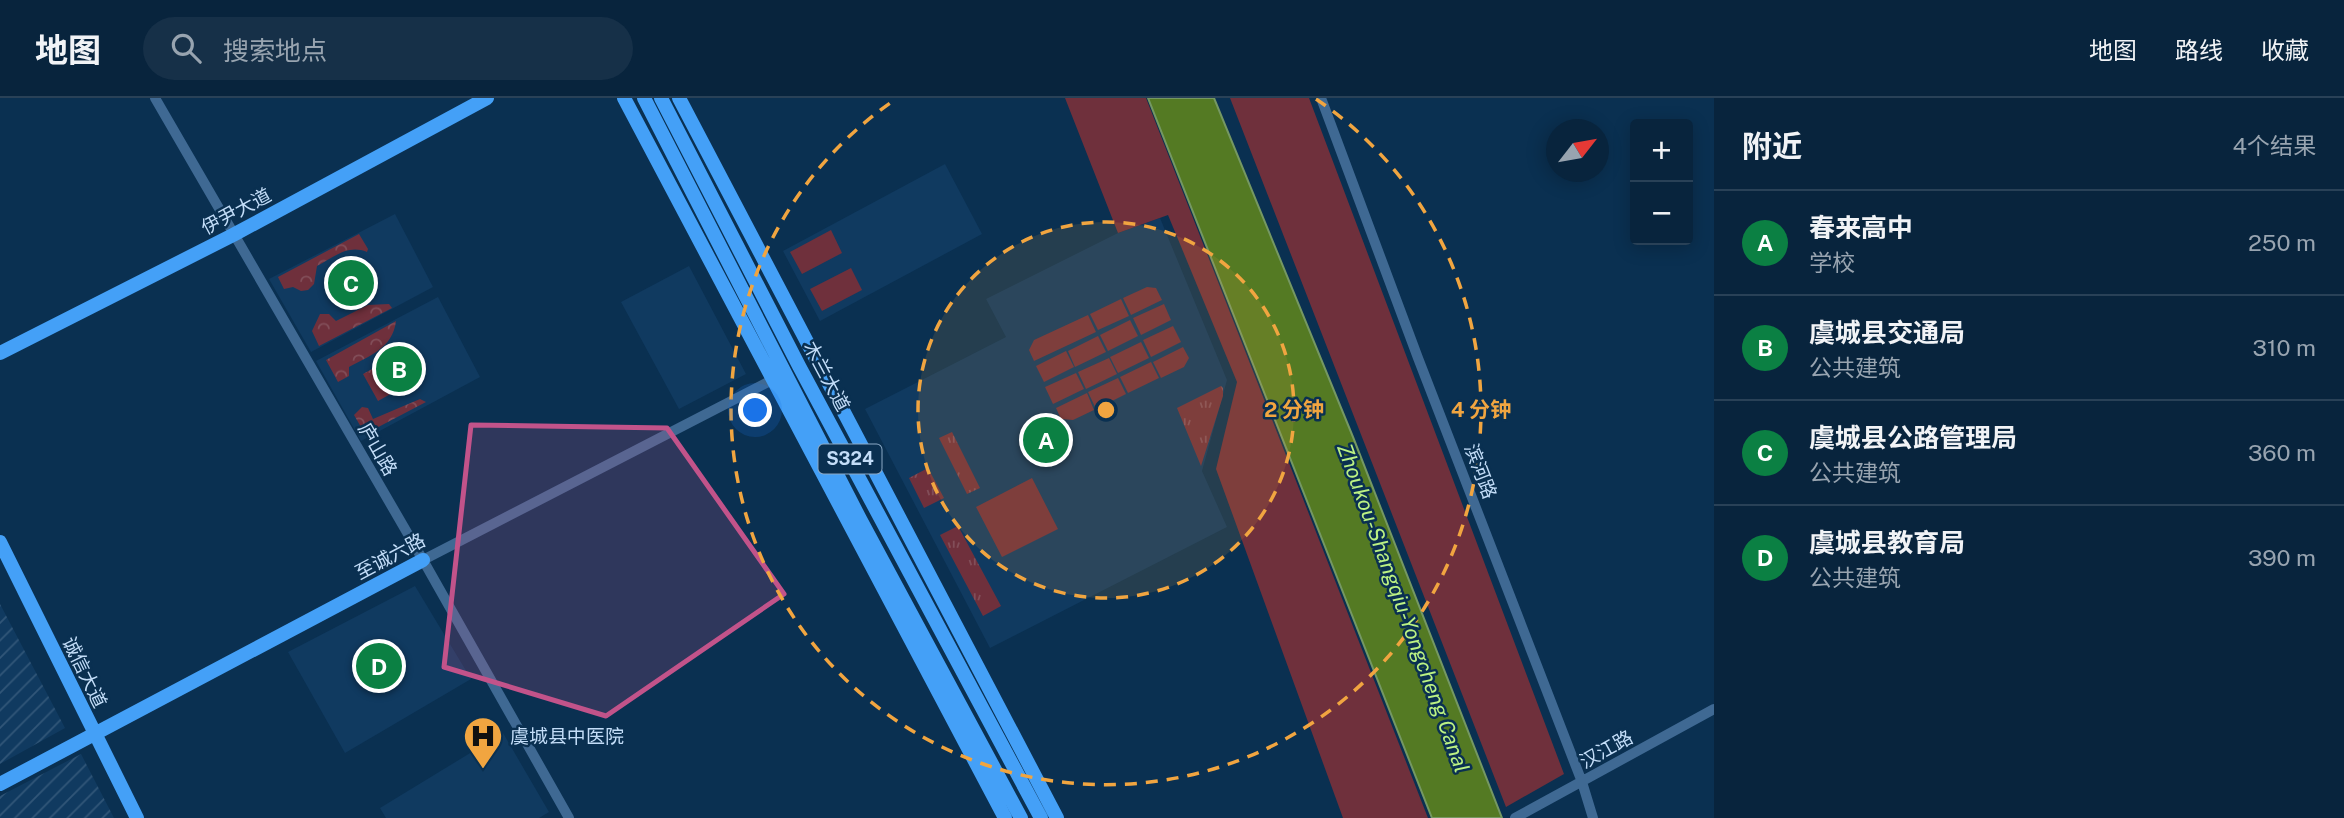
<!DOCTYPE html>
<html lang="zh">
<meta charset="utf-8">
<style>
:root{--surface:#08243d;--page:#163048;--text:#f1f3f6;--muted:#98a4b0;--line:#294157;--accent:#0b8043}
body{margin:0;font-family:"Public Sans","Noto Sans SC",sans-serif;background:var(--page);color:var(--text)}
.controls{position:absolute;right:21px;top:21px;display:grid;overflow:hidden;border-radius:7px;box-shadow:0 4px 18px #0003}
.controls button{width:63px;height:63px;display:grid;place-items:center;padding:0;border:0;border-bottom:2px solid var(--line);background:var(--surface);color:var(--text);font:35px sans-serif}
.compass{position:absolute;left:1546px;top:21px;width:63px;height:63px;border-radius:50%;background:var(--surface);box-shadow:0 4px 18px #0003;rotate:59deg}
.you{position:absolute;left:756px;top:313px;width:24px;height:24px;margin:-18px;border:5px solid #fff;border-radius:50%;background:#1a73e8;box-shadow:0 0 0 10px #1a73e833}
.badge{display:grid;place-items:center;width:46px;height:46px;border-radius:50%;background:var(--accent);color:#fff;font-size:23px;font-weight:700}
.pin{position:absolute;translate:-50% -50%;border:4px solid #fff;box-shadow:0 2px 7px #0006}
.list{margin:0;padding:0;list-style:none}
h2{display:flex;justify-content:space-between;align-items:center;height:91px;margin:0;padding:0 28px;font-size:30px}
h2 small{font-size:23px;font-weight:400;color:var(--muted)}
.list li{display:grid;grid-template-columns:46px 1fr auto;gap:21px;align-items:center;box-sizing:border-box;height:105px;padding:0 28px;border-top:2px solid var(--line)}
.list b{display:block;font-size:26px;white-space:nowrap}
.list p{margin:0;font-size:23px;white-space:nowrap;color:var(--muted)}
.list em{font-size:23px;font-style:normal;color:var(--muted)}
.icon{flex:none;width:38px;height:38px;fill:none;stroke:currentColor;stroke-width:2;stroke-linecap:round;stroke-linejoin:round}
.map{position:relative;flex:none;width:1714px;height:720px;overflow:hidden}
header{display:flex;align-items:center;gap:42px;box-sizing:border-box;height:98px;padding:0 35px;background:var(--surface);border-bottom:2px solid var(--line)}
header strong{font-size:33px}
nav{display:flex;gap:38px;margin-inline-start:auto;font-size:24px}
.search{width:490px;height:63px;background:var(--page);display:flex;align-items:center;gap:18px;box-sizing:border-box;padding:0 24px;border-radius:38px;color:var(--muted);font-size:26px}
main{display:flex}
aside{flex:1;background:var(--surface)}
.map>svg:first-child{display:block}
</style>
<header>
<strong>地图</strong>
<div class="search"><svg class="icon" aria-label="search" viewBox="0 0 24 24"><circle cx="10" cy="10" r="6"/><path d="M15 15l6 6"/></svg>搜索地点</div>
<nav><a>地图</a><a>路线</a><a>收藏</a></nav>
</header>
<main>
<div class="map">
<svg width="1714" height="720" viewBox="0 0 1714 720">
<defs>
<pattern id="industrial-furrows" width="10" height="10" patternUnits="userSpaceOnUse" patternTransform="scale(1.75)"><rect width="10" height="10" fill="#103a60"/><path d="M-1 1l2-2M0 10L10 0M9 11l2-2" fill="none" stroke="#315678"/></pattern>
<pattern id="grass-tufts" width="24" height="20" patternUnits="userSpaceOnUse" patternTransform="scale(1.75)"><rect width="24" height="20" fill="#6f303c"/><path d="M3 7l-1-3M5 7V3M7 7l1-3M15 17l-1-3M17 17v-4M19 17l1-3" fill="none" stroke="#824e59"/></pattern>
<pattern id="forest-crowns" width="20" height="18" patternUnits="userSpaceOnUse" patternTransform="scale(1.75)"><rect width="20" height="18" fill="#6f303c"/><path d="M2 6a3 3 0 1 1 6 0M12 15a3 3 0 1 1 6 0" fill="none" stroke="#824e59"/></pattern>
</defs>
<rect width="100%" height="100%" fill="#0a3051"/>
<path fill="#103a60" d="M945 66 982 136 820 223 783 153Z
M395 116 433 189 311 254 269 181Z
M1160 120 1227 282 1202 373 1227 429 990 550 865 311 1006 239 986 201 1118 135Z
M689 168 746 276 679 311 621 204Z
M438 199 480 279 361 343 316 263Z
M415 488 471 581 345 655 288 554Z
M503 635 549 714 539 720H386L380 710Z"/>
<path fill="url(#industrial-furrows)" d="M0 506 65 630 0 666Z
M81 656 114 720H0V698Z"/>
<path fill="url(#grass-tufts)" d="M349 167 363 192 337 205 324 180Z
M390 261 405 288 378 303 363 276Z
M1221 288 1223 290V298L1201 368 1177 310Z
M952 334 980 390 967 396 939 340Z
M928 370 944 400 924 410 909 380Z
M958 428 1001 508 983 518 940 437Z"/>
<path fill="url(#forest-crowns)" d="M359 136 368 151 367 154C348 146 334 159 317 168L314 186 308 192 301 193 293 189 284 191 278 179Z
M389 206 392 210 319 248 312 233 320 216H329L336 223 368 207Z
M396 223C393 250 369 258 349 269V278L338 284 326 262Z
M420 301 426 304 365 336 354 317 362 309 368 310 373 321Z"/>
<path fill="#6f303c" d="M1065 0H1146L1428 720H1343L1216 371 1237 284 1168 117 1118 135Z
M1230 0H1309L1564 676 1506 709Z
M831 132 842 155 802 176 790 154Z
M851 170 862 192 822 213 810 191Z
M1147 189 1156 190 1162 202 1131 217 1123 200Z
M1121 201 1129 218 1098 232 1090 216Z
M1164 206 1171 222 1141 237 1133 220Z
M1088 217 1096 234 1034 263 1029 252 1034 242Z
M1130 222 1138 238 1108 253 1100 237Z
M1173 228 1181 244 1151 259 1143 242Z
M1098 238 1106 254 1075 269 1068 253Z
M1141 244 1149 260 1118 275 1110 259Z
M1183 249 1189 260 1184 269 1161 280 1153 264Z
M1066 253 1074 269 1044 284 1036 268Z
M1109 260 1117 276 1086 291 1078 274Z
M1151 264 1159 280 1128 295 1120 279Z
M1076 275 1084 291 1053 306 1045 289Z
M1118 280 1126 296 1096 311 1088 294Z
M1087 295 1094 312 1073 322 1061 321 1056 310Z
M1032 380 1058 431 1002 459 976 409Z"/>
<path fill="#547a23" stroke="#759863" stroke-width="2" d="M1148 0H1214L1353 339 1502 720H1432Z"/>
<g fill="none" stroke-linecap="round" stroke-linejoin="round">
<path stroke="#3f6993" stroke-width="10" d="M155 0 423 462 569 720
M1321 0 1418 260 1582 684 1593 720
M423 462 778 279
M1515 720 1714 611"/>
<path stroke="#44a0f7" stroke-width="14" d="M624 0 1005 720
M644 0 860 421 1021 720
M661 0 799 268 1041 720
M679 0 1057 720
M0 255 233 137 487 0
M0 444 137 720
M0 686 423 462"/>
</g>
<path fill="#c2538a" fill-opacity="0.2" stroke="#c2538a" stroke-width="5" stroke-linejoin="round" d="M471 327 667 330 784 496 606 618 444 569Z"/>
<circle cx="1106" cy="312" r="188" fill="#f1a540" fill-opacity=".12"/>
<g fill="none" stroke="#f1a540" stroke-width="3.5" stroke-dasharray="12 9">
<circle cx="1106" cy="312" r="188"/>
<path d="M1316 1A375 375 0 1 1 896 1"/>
</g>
<defs>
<g id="hospital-pin" transform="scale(2.0125)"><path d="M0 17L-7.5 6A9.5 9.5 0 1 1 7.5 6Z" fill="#f1a540" stroke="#0a3051"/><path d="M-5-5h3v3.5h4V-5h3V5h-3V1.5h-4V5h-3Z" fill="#111"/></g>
</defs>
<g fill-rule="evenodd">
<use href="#hospital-pin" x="483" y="638"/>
</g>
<g text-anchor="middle" stroke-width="5" stroke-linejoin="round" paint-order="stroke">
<rect fill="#0a3051" stroke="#8ca9c6" stroke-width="2" x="818.5" y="346.5" width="63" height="29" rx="5"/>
<g font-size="18" font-weight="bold" fill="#c3ddf8">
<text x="850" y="367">S324</text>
</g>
<g font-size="19" fill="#c3ddf8" stroke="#0a3051">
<text transform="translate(236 113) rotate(-28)" y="7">伊尹大道</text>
<text transform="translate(827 278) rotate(62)" y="7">木兰大道</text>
<text transform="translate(378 351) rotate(60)" y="7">庐山路</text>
<text transform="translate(1481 373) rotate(69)" y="7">滨河路</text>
<text transform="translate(390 458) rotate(-28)" y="7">至诚六路</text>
<text transform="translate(85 574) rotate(64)" y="7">诚信大道</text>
<text transform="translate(1606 651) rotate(-29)" y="7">汉江路</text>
</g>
<g font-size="19" fill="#c3ddf8" stroke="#0a3051" text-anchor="start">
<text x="510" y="645">虞城县中医院</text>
</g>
<g font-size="21" font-style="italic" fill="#bcf283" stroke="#0a3051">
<text transform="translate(1403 510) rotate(70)" y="7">Zhoukou-Shangqiu-Yongcheng Canal</text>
</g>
</g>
<circle cx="1106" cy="312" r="10" fill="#f1a540" stroke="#0a3051" stroke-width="3.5"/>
<g font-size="21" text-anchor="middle" font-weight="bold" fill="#f1a540" stroke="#0a3051" stroke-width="5" stroke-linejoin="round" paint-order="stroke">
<text x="1294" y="319">2 分钟</text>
<text x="1481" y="319">4 分钟</text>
</g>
</svg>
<div class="controls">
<button>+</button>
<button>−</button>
</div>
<svg class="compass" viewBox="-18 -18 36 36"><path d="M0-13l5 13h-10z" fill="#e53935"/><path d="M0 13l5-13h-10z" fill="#98a4b0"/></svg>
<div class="you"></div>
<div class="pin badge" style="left:1046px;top:342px">A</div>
<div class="pin badge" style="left:399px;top:271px">B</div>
<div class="pin badge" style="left:351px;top:185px">C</div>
<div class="pin badge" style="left:379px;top:568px">D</div>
</div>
<aside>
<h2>附近<small>4个结果</small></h2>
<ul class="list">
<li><span class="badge">A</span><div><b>春来高中</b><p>学校</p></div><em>250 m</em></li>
<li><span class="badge">B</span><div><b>虞城县交通局</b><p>公共建筑</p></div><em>310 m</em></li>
<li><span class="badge">C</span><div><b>虞城县公路管理局</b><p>公共建筑</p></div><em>360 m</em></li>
<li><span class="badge">D</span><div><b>虞城县教育局</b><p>公共建筑</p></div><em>390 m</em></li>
</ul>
</aside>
</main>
